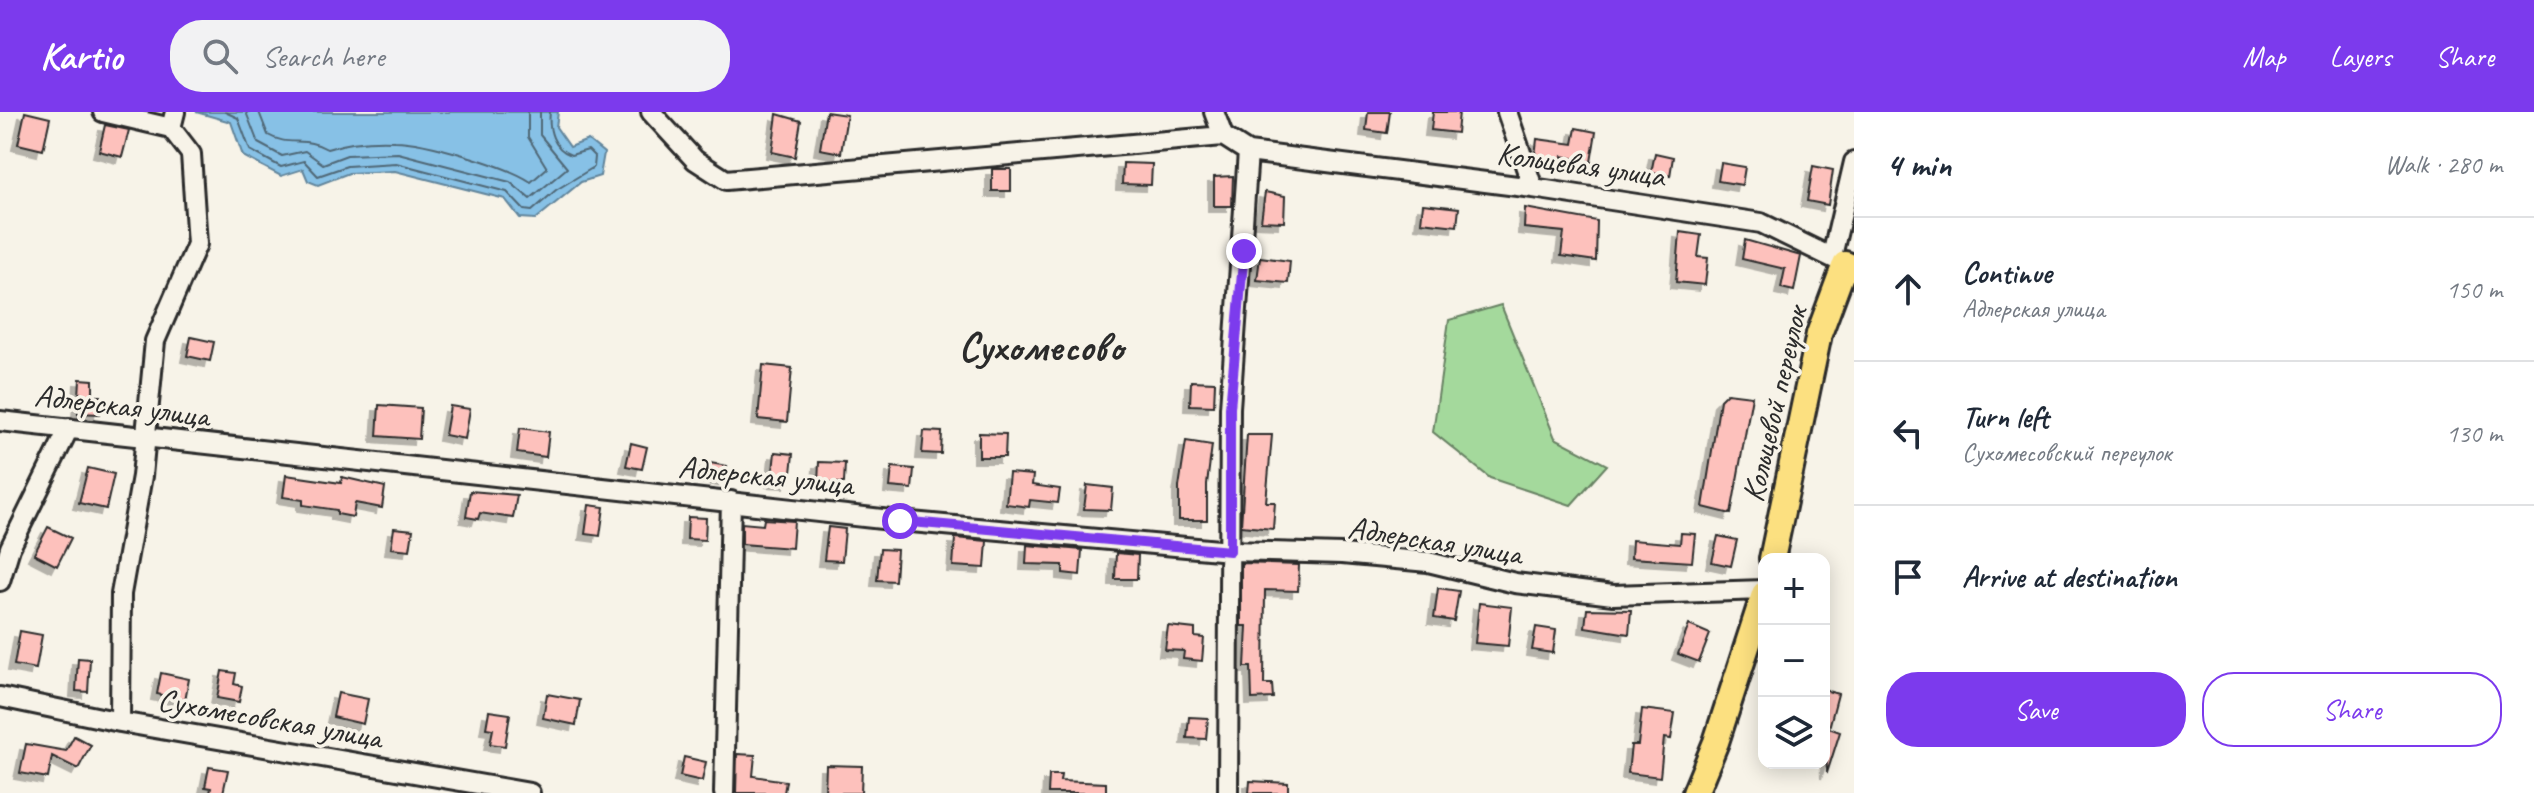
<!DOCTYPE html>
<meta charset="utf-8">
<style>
:root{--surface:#fff;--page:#f2f2f3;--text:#1f2937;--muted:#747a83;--line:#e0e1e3;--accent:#7c3aed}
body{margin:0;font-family:Caveat,sans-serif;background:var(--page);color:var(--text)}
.controls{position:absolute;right:24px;bottom:24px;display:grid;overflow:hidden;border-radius:16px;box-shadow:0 4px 20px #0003}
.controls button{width:72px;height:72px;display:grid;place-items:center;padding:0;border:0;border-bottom:2px solid var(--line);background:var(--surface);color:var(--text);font:40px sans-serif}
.stop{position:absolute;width:24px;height:24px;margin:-18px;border:6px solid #7c3aed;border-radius:50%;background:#fff}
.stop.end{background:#7c3aed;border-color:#fff;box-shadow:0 2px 8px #0008}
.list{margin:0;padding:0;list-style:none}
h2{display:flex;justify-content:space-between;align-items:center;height:104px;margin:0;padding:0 32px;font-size:34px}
h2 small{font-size:26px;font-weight:400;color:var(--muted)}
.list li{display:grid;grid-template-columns:52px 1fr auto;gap:24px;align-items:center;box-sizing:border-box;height:144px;padding:0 32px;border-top:2px solid var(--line)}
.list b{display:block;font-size:30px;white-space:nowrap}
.list p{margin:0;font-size:26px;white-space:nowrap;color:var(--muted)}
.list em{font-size:26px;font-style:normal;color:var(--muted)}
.actions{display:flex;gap:16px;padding:24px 32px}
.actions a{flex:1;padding:18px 0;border:2px solid var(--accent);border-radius:32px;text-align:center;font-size:28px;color:var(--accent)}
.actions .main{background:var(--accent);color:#fff}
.icon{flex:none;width:44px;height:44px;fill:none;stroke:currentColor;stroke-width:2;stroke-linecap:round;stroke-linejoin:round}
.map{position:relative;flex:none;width:1854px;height:681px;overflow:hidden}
header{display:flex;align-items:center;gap:48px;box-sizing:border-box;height:112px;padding:0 40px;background:var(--accent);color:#fff}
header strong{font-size:38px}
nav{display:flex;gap:44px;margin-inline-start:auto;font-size:28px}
.search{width:560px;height:72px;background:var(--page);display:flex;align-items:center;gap:20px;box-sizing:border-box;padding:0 28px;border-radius:32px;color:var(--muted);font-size:30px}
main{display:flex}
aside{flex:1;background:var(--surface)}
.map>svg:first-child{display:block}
</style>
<header>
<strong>Kartio</strong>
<div class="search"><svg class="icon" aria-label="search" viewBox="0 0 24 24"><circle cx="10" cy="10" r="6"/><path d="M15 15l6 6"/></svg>Search here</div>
<nav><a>Map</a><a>Layers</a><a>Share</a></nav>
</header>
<main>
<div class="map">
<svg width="1854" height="681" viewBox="0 0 1854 681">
<defs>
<filter id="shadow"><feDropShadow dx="-6" dy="6" stdDeviation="0" flood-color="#0004"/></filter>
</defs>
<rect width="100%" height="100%" fill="#f7f3e8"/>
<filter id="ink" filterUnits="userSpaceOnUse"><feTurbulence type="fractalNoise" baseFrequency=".0125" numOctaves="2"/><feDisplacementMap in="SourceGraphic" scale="16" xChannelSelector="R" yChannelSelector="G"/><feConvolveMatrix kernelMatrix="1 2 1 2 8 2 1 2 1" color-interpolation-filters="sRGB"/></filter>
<g filter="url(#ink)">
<path fill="#a4d99c" stroke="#688264" stroke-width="2" d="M1501 193 1555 326 1607 353 1571 393 1490 366 1433 320 1449 208Z"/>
<path fill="#87c1e6" stroke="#62859b" stroke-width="2" d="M196 0H558L556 15 570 35 588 28 604 41 600 64 581 70 536 107 520 106 505 87 395 59 349 61 318 73 308 69 303 57 281 64 243 44 231 10Z"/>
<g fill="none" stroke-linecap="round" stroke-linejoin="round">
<path stroke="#506776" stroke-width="2" d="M225 0 238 6 250 38 281 55 304 49 318 64 347 54 396 51 507 80 524 98 532 99 556 78 594 55 595 45 588 38 571 43C553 37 548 17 550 0
M246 0 258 31 282 44 305 39 323 52 347 43 398 41 510 70 530 87 567 56 540 23V0
M259 0 268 23C288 35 306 24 327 37 348 30 372 28 395 29 424 29 508 54 531 70L547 56 528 25V0"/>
</g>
<path fill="#fdc1bc" stroke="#2b2b2b" stroke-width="2" filter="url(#shadow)" d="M25 0 50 6 43 38 18 32Z
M826 0 847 3 841 41 820 37Z
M1368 0H1390L1387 21 1366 18Z
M1433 0H1459L1457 21 1431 18Z
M777 2 801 9 795 45 772 40Z
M105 13 129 18 122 45 99 39Z
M1576 16 1596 20 1591 50 1562 44V48L1535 45 1537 27 1573 32Z
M1655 41 1673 45 1670 64 1651 61Z
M1123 51 1152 52 1151 73 1122 72Z
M1721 51 1745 55 1742 73 1718 69Z
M1813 54 1833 58 1828 93 1807 89Z
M992 57H1011V79H992Z
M1233 64 1232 94H1214V65Z
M1265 80 1285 84 1284 110 1261 109Z
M1423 92 1459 96 1457 114 1421 110Z
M1525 96 1597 109 1596 149 1561 144 1564 120 1524 116Z
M1680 120 1701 123 1698 145 1708 146 1705 173 1676 170Z
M1745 128 1801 144 1794 179 1781 176 1785 157 1742 147Z
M1260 145 1290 149 1288 171 1257 168Z
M191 225 214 230 210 249 187 244Z
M763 253 792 256 787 310 758 307Z
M80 267 93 268V284H101L100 302 78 301Z
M1191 269 1215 270 1214 294 1190 293Z
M1727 281 1752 284 1731 402 1703 395 1720 288Z
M379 293 421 296 419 327 377 324Z
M450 294 470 297 465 327 445 323Z
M520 316 549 320 546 345 517 341Z
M924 319 942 320 941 342 922 341Z
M979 321 1006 322 1005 345H979Z
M1247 323H1272L1266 390H1275L1273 417 1241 414Z
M1186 329 1212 333 1207 372V408H1179V375Z
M631 331 647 335 642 357 626 354Z
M775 340 793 342 790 370 772 369Z
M705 350 727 354 724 368 702 364Z
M819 350 845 351 844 371H818Z
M892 355 914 357 912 377 890 375Z
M88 356 114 362 106 397 79 391Z
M1009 361 1033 363 1032 373 1060 377 1058 391 1030 388 1029 395 1006 392Z
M286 363 341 371 342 365 385 375 382 396 355 391 353 405 337 402V398L303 393V388L283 385Z
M1087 373 1113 376 1111 398 1084 397Z
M470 379 517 383 513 406 480 401 478 407 466 405Z
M589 393 604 395 600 424 585 422Z
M688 405 706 406 705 428 687 427Z
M764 407 794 409 792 436 742 432V411L763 413Z
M48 415 71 426 57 454 34 442Z
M828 415 845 417 842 449 824 448Z
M394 416 413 418 410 438 391 436Z
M1681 421 1695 422 1692 450 1631 446 1632 428 1680 432Z
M1718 424 1737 428 1731 454 1712 450Z
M955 426 987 429 985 456 953 454Z
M1027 433 1082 438 1080 463 1063 461V453L1026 452Z
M880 437 897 438 895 469 877 468Z
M1116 441 1138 443 1137 467H1115Z
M1241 451 1299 453 1298 479 1265 478 1264 572H1272L1273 586 1252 587 1251 555H1245L1247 514H1241Z
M1438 476 1459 479 1454 509 1434 506Z
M1479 491 1512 495 1508 534 1475 531Z
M1587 497 1631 498 1629 522 1585 515Z
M1689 513 1710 522 1699 550 1678 542Z
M1168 514 1195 517V525L1204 526 1202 549 1183 547 1184 539 1165 538Z
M1536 515 1556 518 1553 541 1532 538Z
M20 519 42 523 36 557 14 553Z
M78 546 90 547 88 580 76 579Z
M222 559 236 561 234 572 242 574 239 590 217 586Z
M161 561 189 567 185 588 157 582Z
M1824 578 1838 582 1829 616 1840 620 1827 661Z
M338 581 368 587 363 612 333 605Z
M547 582 580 588 576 613 543 606Z
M1642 597 1675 601 1671 627 1664 626 1660 665 1628 661 1631 633H1638Z
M489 599 510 602 505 634 490 632 493 617 486 616Z
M1189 605 1208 606 1206 627 1187 626Z
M74 624 91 633 78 657 52 644 48 666 20 661 26 632 66 639Z
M737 642 755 643 753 664 786 669 784 681H736Z
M684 645 706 650 702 669 680 664Z
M826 653 862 654 861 681H825Z
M209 655 228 658 223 681H210L211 676 205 675Z
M1049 663H1061L1060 669 1106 671V681H1048Z
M1250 669 1288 671V681H1249Z"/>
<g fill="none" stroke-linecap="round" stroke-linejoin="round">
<g stroke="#2b2b2b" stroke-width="24">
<path id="minor" d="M103 0 171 16
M651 0 695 48 726 68 1223 24 1248 40 1533 76 1761 111 1845 152
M1214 0 1223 24
M1507 0 1533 76
M1832 144 1854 50
M0 309 900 409 1230 439 1342 442 1428 450 1515 471 1613 483 1764 478
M0 469 10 436 69 316
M0 585 120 610 530 681
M120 610 121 482 142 364 155 229 197 132 191 42 171 16 175 0
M724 681 731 389
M1228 681 1230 296 1248 40"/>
</g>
<g stroke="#2b2b2b" stroke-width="30">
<path id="major" d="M1772 447 1819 222 1845 152 1854 156
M1695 681 1716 630 1764 482"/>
</g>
<use href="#minor" stroke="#f7f3e8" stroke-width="18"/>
<use href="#major" stroke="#fce080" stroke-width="24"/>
</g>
</g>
<g fill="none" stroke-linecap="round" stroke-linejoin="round" filter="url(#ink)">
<path stroke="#7c3aed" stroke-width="10" d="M900 409 1230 439V296L1244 139"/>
</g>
<g text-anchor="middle" stroke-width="7" stroke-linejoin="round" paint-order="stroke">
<g font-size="32" fill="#2b2b2b" stroke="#f7f3e8">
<text transform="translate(1581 52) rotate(8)" y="11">Кольцевая улица</text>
<text transform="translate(1774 292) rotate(-77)" y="11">Кольцевой переулок</text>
<text transform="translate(122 293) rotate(7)" y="11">Адлерская улица</text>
<text transform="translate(766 363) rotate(6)" y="11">Адлерская улица</text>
<text transform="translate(1435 428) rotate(9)" y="11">Адлерская улица</text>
<text transform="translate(270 606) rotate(10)" y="11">Сухомесовская улица</text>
</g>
<g font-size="40" font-weight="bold" fill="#2b2b2b" stroke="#f7f3e8">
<text x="1041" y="248">Сухомесово</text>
</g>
</g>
</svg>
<div class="controls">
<button>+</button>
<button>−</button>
<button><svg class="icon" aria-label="layers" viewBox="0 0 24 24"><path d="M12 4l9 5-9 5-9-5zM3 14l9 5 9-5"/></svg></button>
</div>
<div class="stop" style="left:900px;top:409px"></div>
<div class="stop end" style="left:1244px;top:139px"></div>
</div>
<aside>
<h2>4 min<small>Walk · 280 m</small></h2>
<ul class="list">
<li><svg class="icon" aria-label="ahead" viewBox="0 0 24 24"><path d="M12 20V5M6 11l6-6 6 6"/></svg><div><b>Continue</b><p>Адлерская улица</p></div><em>150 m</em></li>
<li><svg class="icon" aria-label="left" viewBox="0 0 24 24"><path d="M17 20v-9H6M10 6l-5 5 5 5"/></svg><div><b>Turn left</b><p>Сухомесовский переулок</p></div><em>130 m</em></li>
<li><svg class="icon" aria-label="arrive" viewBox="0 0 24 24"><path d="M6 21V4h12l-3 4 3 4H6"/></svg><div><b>Arrive at destination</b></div></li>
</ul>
<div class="actions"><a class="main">Save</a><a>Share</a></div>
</aside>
</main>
